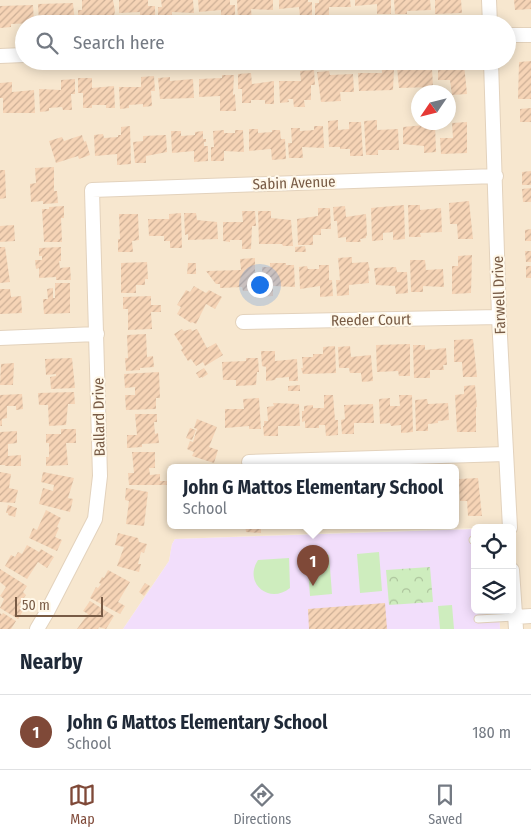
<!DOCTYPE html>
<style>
:root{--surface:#fff;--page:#f2f2f3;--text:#1f2937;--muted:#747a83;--line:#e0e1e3;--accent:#7f4938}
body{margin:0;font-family:"Fira Sans Condensed",sans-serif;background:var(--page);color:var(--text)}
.controls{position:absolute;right:15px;bottom:15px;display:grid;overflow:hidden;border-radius:8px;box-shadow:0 2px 12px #0003}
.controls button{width:45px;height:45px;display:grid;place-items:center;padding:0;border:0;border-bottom:1px solid var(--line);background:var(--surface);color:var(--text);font:25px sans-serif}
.compass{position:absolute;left:411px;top:85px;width:45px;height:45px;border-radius:50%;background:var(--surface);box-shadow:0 2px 12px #0003;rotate:235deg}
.scale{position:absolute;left:15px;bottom:12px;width:88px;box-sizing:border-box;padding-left:5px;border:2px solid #785b45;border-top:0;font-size:14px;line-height:18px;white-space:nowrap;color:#785b45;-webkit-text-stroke:4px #fff8e9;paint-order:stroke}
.you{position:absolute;left:259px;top:284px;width:18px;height:18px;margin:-12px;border:4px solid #fff;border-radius:50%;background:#1a73e8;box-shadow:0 0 0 8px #1a73e833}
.badge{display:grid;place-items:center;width:32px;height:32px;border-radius:50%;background:var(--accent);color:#fff;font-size:16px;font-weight:700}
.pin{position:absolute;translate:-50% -41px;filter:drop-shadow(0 1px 2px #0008)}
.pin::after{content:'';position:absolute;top:26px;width:18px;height:15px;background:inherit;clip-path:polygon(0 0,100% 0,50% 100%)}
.popup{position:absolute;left:167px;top:464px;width:292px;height:65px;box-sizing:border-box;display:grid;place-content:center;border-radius:8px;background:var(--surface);filter:drop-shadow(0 1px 4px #0005);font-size:16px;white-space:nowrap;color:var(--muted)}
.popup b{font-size:19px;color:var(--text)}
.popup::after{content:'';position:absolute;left:50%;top:100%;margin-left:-10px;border:10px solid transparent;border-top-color:var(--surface)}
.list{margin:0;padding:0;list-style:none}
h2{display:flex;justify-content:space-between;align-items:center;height:65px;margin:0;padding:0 20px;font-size:21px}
h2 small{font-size:16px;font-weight:400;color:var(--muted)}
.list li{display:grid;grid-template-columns:32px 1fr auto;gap:15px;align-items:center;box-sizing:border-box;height:75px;padding:0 20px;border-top:1px solid var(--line)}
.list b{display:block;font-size:19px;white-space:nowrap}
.list p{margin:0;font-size:16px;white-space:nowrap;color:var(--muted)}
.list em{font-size:16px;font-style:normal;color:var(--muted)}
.icon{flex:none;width:28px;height:28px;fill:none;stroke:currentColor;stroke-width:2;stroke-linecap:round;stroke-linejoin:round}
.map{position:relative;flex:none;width:531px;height:629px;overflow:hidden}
.search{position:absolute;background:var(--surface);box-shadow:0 2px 12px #0003;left:15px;right:15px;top:15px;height:55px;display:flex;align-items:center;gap:12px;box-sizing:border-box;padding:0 18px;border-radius:28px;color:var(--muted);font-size:19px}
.sheet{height:140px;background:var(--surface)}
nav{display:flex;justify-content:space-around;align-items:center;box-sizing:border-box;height:70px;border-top:1px solid var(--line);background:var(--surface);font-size:14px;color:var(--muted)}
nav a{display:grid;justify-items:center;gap:2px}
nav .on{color:var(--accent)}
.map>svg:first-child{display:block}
</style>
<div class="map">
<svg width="531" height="629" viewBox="0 0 531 629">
<defs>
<pattern id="park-crowns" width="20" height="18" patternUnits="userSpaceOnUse" patternTransform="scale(1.25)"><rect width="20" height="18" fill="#ceedbe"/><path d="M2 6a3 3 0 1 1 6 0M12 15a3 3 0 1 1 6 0" fill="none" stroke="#acc39c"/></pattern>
<pattern id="building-hatch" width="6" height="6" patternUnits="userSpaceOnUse" patternTransform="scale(1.25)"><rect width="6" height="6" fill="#f6d4b6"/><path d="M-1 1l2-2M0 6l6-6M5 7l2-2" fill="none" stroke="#ccaf96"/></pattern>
</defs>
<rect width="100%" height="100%" fill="#fef5e1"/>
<path fill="#f7e7cf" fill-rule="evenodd" d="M0 0H531V629H500L499 610H512V528H475L175 539 172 544 169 561 123 629H0ZM24 24H507V61H24ZM418 92H448V122H418ZM170 467H456V525H170Z"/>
<path fill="#f2defb" d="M475 529V610H499L500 629H123L169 561 172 544 175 539Z"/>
<path fill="#ceedbe" d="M379 552 382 591 360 593 357 554Z
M329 555 332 594 310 596 307 557Z
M289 558 290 588C269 605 243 583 258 560Z
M452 605 454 629H440L438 606Z"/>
<path fill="url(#park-crowns)" d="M430 567 433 602 389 605 386 570Z"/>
<path fill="url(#building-hatch)" d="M82 0H113L115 11 114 16 92 15V24H78V10H82Z
M119 0H148V6H155V22H140V12L119 13Z
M161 0H193L194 13 172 12V23H158V7H162Z
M198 0H230V5H235V20H221V10L199 12Z
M237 0H273V10L251 9 252 20H238Z
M279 0H308V2H312V17H300L299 7 279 9Z
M319 0H350L351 7H329V17H315V3H319Z
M355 0H391V14H377V4L355 6Z
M394 0H430L431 10 407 11V14H395Z
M435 0H461L462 13 435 14Z
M514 0H531V9L515 10Z
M73 3 75 24H63V22H39L38 4Z
M33 5 34 23 11 24V27L0 28V6Z
M531 61V99H518L519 62Z
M464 64 467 94 452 95 450 80H438V65Z
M409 66V70L432 68 433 87 399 88 397 67Z
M382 69H394L393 90 359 91 358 73H382Z
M314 70 315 85H311V100H304L305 107H294L293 99H288L289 102 280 103 279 81H301L300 71Z
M329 71 330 75 353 74 354 92H340L341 101 321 102 317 72Z
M251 73 252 84 274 81V104H265V100H251V103H242V89H238V74Z
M222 75H234L233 95 235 94 236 111H220V96L199 97V79L222 78Z
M154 76 155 91H151L152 106 143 107V104L129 105V108L120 109 119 87H141V77Z
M170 77V81L193 79 194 98 160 99 158 78Z
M78 78H92V88L114 86 115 108H106V105H92V108H83V93H78Z
M75 79V94H71L72 110H63L62 107 49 108V111L40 112 39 89 61 90V80Z
M12 82V92L34 90 35 113H3V98H0V83Z
M531 108V122H520V109Z
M338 120V130L349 129V122H361L363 156H350V149H340V147H329L328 121Z
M377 120V130L398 129 399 150H378V155H366L364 121Z
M467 122V153L441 154 440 138H453L452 123Z
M435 124 436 152 424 153V146L403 144V127Z
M130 126 131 164 117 165V154L95 156 94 135 103 134 104 138 118 137V135H121V127Z
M314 126H323L324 148 302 147 303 158H289L288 143H292L291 128H300V131L314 130Z
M249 129H258V133L272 132V130H280L281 139H285L286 159 272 160 271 149 249 151Z
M224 130V133H235V130H243L244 152 224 151V161H211V147H214L213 131Z
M171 131H181V136L195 135V132L203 131V139H206V142H204V146H208V161L194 162V151L172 153Z
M82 135 84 142 86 141 90 155 79 159 78 156 56 163 49 141 62 137 64 141Z
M166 135 167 152 146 156V163H135L133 142 143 141V136Z
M54 167V191H57L58 203 43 204V201L31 202 30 184 36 183 35 168Z
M0 170H5L6 198 0 199Z
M531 171V185H522V172Z
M531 188V202H523L522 189Z
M469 201 473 239H458L457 224H450L449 203Z
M404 205 405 239 393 240V232L383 233V240L372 241 371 208Z
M408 205H420V210L441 208 442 232 420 233 421 237H409Z
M64 206V218H61L62 242H44L42 209H49V207Z
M345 206 346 217 366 214 367 236H366V238L360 239 361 242H346V237L338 238 337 221H334L333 207Z
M318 208H330L331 229H321V235H313V245H298L297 219 318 216Z
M242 211H255L256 226H252L251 249H242V240H230V242L223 241V222H243Z
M258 211H271V218L291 220 293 246H283L282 244H259Z
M181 213 182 248H170V241H164V236H149L148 219H169V214Z
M184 213H196L197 220 217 222 218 239 188 240V234L185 235Z
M119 214H138L139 240 132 241 133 252H118V239H120Z
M14 225 15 241 0 242V226Z
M531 229V241H525V230Z
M305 246 306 252H295V247Z
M0 247H5L10 282 0 283Z
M61 247V261H59L60 268 70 267 71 280H56V277L39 278V268L36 269 35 260H42V256H39V248Z
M525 251H531V262H526Z
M472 255 471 293 452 294V266H458V256Z
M352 257V263L368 262 370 271H368L369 283 349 285V295L337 296 336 280H340L338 258Z
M255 258V273H253L255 291H243L242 287 220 288V284H216L206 271 241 270 240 259Z
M410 260H425L426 270 443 269 444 287 423 286V292H411Z
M147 262 148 279H145V285H136V293H121V263Z
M188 263H196V274H187Z
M270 263H286V265H294L295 287 273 286V296L260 297 259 281H263L262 267H270Z
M319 265H329V280H332L333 296 320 297V286L300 289 299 267 307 266 308 269H319Z
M526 266H531V278H526Z
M396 267 397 272H407L408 293 396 294 395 286 376 285 374 268Z
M55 283H70V313L44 314 43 299H48L47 289 53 288V298H55Z
M194 286 206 293 209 290 222 297 215 309 206 304 196 324 192 322 191 323 177 314 181 307 177 305 186 290 190 292Z
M0 289H10L11 297 21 296 22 313 0 314Z
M151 296V305H161V312H151L152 329 128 330V309H123V297Z
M182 329 184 331 191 329 192 331 197 329 207 348 216 343 223 355 205 366 203 362 196 366 191 359 188 361 181 350 183 348 174 334Z
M146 334 147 357 153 356 154 367 140 368V370L126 371 125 358H128L127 335Z
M473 339 477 377H463L462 362H454V340Z
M410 344V376H399L398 371 377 372 376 345Z
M413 345H425V350L446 348 447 365H443L444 370H430V378H414Z
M335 346 336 373 303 374 301 368H303L302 357H313V354H323V347Z
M350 346 351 357 371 355 373 381 362 382 361 373H350L349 368H339L338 347Z
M261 351H275V361L297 359 298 381H289V377L276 378 275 380 266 381V367L262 366Z
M72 358 75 388 51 389 50 377 56 376V374L46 375 45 359Z
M246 358H258L259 372H257L256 385 236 386V380H223L222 362 246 361Z
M14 363 13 385H0L1 364Z
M204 368 208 374 202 378V377L199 378 196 373Z
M159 372 160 398H156V409L126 410 125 395H135V387L125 388 124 374Z
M300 385V391H288V386Z
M475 385 477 407H476V432H457L455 395 464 394V386Z
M74 392 75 404H68L66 425 49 426 48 405H39L38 393Z
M22 394 23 409 16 410V406H7V418L2 419V426H0V395Z
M324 395H333L335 420H338V435L326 436 325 425H319V428H305V421L302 422V411H304V406L313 405V408H324Z
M399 395H412L413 432 401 433V425L391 426 390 423 380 424 379 399 390 398V406H400Z
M259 398 261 429H249V426L225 428V409H244L243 399Z
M427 399 428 404 448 403 449 420 438 421V423L428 424V431H416L415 400Z
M273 403 299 404 300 426H278V436H264L263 426H264V421H268L267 407 274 406Z
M373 404 374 423H354V434H342L341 420 345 419 344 405Z
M135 414H157V422H154L155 434 158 433 159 443 142 444V447L127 448V435H137Z
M197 419 217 427 209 447 218 450 214 463 192 456 194 452 187 449 190 441 193 442 197 429 194 428Z
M190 428 196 430 192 440 186 438Z
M61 429H76V443H66L68 465 46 466V457H49V443H46V434H61Z
M17 431V443L8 444V456L21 455V466H5V465H0V432Z
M132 452H155V468H149L150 475 160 474V481H168V485H129L128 473H134Z
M0 472 11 474 9 488 18 490 15 503 0 502Z
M43 472 74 478 68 498 73 499 70 512 39 504 43 488 53 491 54 485 41 482Z
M478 478 482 516H468L467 501H460L459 479Z
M126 488 148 492 144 526 126 524 129 501 125 500Z
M8 505 17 508 15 517 8 515V513H6Z
M46 510 61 518 57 527 59 528 55 537 62 540 57 551 29 538 33 528 37 530Z
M245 525H261V533L246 532Z
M118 533 138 538 139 542 147 544 144 553 141 552 138 564H141L139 572 117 566 124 547 115 545Z
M27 545 39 552 41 549 54 557 47 568 38 562 27 579 5 566 11 555 15 557 18 552 22 554Z
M0 569 27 586 23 592 26 595 19 605 24 609 18 619 0 608 4 599 0 596 6 587 0 582Z
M108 570 130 582 118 602 125 606 120 614 90 598 96 587 98 588 101 584 99 583 102 577 104 578Z
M145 583 150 586 144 596 139 592Z
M90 601 114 616 106 629 99 627 98 629H77L88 614 83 611Z
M385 603 387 629H309L308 609Z
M0 613 2 615 3 613 16 621 11 629H0Z"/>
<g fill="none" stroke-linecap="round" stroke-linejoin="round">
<g stroke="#e3d2bc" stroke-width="9">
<path id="service" d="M473 540H475
M478 619 515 617"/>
</g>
<g stroke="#e3d2bc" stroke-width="16">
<path id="minor" d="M489 0 490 24
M507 35H531
M0 56 24 55
M491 61 499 317 510 528
M243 322 499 317
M0 338 97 334
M249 462 506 454
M512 570 516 629
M515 617 531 616
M37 629 47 612 95 519 100 476 92 190 496 176"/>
</g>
<use href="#service" stroke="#fff" stroke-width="7"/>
<use href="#minor" stroke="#fff" stroke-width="14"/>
</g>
<g text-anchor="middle" stroke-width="4" stroke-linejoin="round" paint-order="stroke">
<g font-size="15" fill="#785b45" stroke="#fff8e9">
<text transform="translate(294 183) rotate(-2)" y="5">Sabin Avenue</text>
<text transform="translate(499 295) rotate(-92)" y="5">Farwell Drive</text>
<text transform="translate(371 320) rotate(-1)" y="5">Reeder Court</text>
<text transform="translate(99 417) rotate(-91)" y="5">Ballard Drive</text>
</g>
</g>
</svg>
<div class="controls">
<button><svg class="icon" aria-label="locate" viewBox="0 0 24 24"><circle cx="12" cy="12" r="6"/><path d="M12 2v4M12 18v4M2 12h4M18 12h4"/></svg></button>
<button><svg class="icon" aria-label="layers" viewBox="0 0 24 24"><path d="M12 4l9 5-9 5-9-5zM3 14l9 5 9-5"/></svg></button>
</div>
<svg class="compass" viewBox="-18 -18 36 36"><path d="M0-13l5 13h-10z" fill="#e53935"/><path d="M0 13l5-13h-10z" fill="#747a83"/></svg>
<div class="scale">50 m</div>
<div class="you"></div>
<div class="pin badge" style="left:313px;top:586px">1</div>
<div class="popup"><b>John G Mattos Elementary School</b>School</div>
<div class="search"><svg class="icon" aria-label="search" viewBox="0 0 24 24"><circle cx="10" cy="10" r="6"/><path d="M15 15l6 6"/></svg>Search here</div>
</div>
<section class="sheet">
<h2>Nearby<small></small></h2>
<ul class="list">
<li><span class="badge">1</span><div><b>John G Mattos Elementary School</b><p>School</p></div><em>180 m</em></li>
</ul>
</section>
<nav>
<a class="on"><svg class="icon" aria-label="map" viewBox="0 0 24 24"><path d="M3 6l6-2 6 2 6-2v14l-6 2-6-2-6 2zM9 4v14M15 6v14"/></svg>Map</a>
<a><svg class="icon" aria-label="directions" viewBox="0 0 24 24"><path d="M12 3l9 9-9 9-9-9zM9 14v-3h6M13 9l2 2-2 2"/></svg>Directions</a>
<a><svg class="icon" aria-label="saved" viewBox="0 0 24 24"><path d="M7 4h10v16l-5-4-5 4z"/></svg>Saved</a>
</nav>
